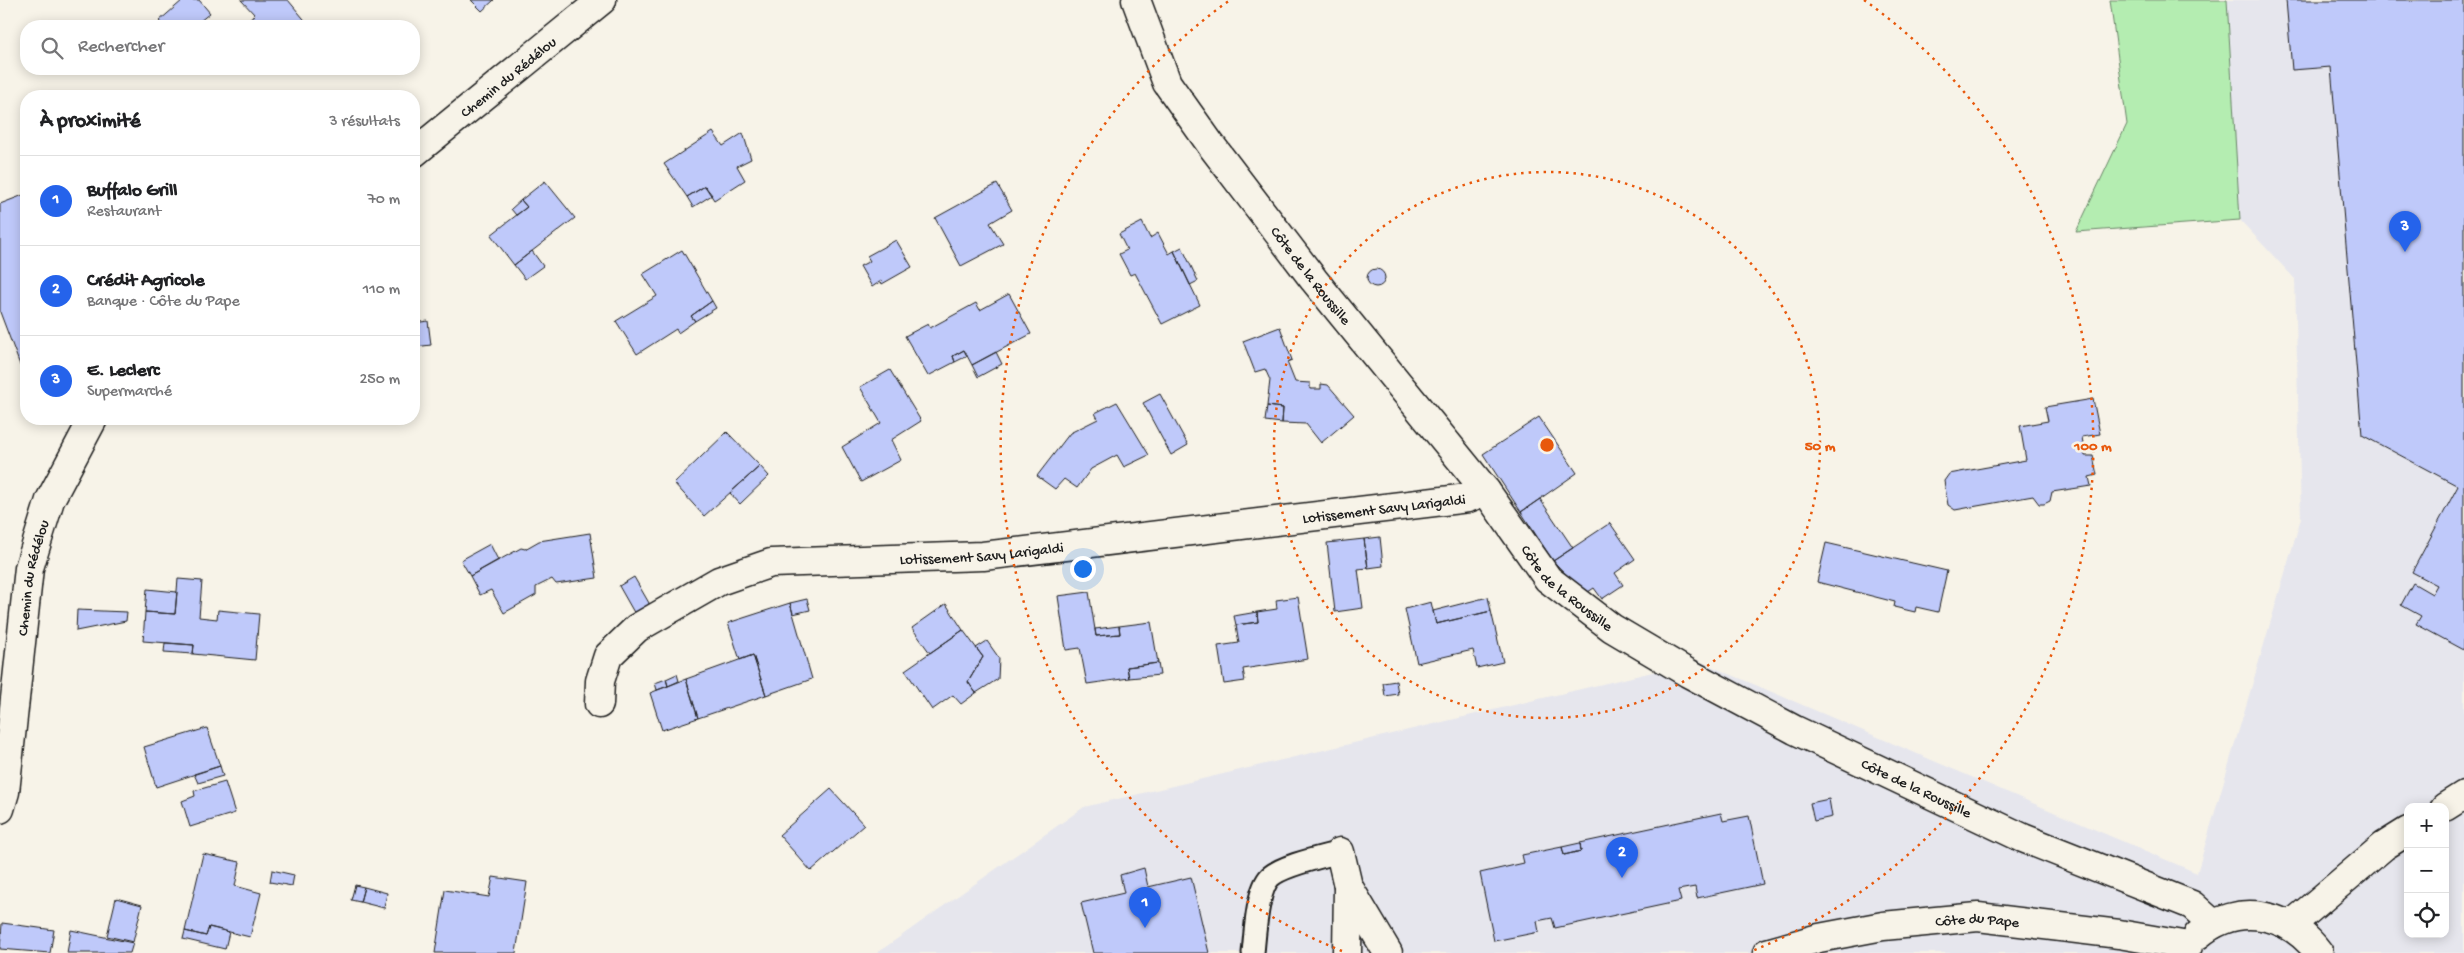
<!DOCTYPE html>
<html lang="fr">
<meta charset="utf-8">
<style>
:root{--surface:#fff;--page:#f6f6f6;--text:#202124;--muted:#757577;--line:#e0e0e0;--accent:#2563eb}
body{margin:0;font-family:"Gochi Hand",sans-serif;background:var(--page);color:var(--text)}
.controls{position:absolute;right:15px;bottom:15px;display:grid;overflow:hidden;border-radius:10px;box-shadow:0 2px 12px #0003}
.controls button{width:45px;height:45px;display:grid;place-items:center;padding:0;border:0;border-bottom:1px solid var(--line);background:var(--surface);color:var(--text);font:25px sans-serif}
.you{position:absolute;left:1082px;top:568px;width:18px;height:18px;margin:-12px;border:4px solid #fff;border-radius:50%;background:#1a73e8;box-shadow:0 0 0 8px #1a73e833}
.badge{display:grid;place-items:center;width:32px;height:32px;border-radius:50%;background:var(--accent);color:#fff;font-size:16px;font-weight:700}
.pin{position:absolute;translate:-50% -41px;filter:drop-shadow(0 1px 2px #0008)}
.pin::after{content:'';position:absolute;top:26px;width:18px;height:15px;background:inherit;clip-path:polygon(0 0,100% 0,50% 100%)}
.list{margin:0;padding:0;list-style:none}
h2{display:flex;justify-content:space-between;align-items:center;height:65px;margin:0;padding:0 20px;font-size:21px}
h2 small{font-size:16px;font-weight:400;color:var(--muted)}
.list li{display:grid;grid-template-columns:32px 1fr auto;gap:15px;align-items:center;box-sizing:border-box;height:90px;padding:0 20px;border-top:1px solid var(--line)}
.list b{display:block;font-size:19px;white-space:nowrap}
.list p{margin:0;font-size:16px;white-space:nowrap;color:var(--muted)}
.list em{font-size:16px;font-style:normal;color:var(--muted)}
.icon{flex:none;width:28px;height:28px;fill:none;stroke:currentColor;stroke-width:2;stroke-linecap:round;stroke-linejoin:round}
.map{position:relative;flex:none;width:2464px;height:953px;overflow:hidden}
.search{position:absolute;background:var(--surface);box-shadow:0 2px 12px #0003;left:20px;top:20px;width:400px;height:55px;display:flex;align-items:center;gap:12px;box-sizing:border-box;padding:0 18px;border-radius:20px;color:var(--muted);font-size:19px}
.panel{position:absolute;background:var(--surface);box-shadow:0 2px 12px #0003;left:20px;top:90px;width:400px;height:335px;border-radius:20px}
.map>svg:first-child{display:block}
</style>
<div class="map">
<svg width="2464" height="953" viewBox="0 0 2464 953">
<rect width="100%" height="100%" fill="#f7f3e8"/>
<filter id="ink" filterUnits="userSpaceOnUse"><feTurbulence type="fractalNoise" baseFrequency=".02" numOctaves="2"/><feDisplacementMap in="SourceGraphic" scale="10" xChannelSelector="R" yChannelSelector="G"/><feConvolveMatrix kernelMatrix="1 2 1 2 8 2 1 2 1" color-interpolation-filters="sRGB"/></filter>
<g filter="url(#ink)">
<path fill="#e6e6ed" fill-rule="evenodd" d="M2227 0H2464V953H877L1084 807 1699 661 2197 873 2301 518 2295 279 2240 220ZM2408 807H2445V934H2408Z"/>
<path fill="#b4edb1" stroke="#688466" d="M2110 0H2227L2240 220 2076 232 2127 124Z"/>
<path fill="#bfc9fa" stroke="#1c1c1c" d="M183 0H199L210 13 194 26H160L162 24 159 21Z
M241 0H288L308 24 306 26H242L255 15Z
M471 0H494L482 11Z
M2286 0H2464V650L2416 624 2421 616 2401 605 2413 583 2432 594 2437 585 2412 572 2458 486 2362 435 2331 67 2292 70Z
M713 132 723 146 743 133 751 159 737 166 745 180 714 200 705 186 687 197 664 164Z
M545 181 575 218 514 265 491 235 527 207 521 200Z
M997 184 1012 210 990 223 1003 244 961 266 935 218Z
M705 186 712 195 693 207 687 197Z
M26 194V371L23 373 0 312V204Z
M521 200 527 207 516 215 511 209Z
M1142 222 1150 238 1158 233 1169 254 1174 251 1200 305 1162 324 1135 273 1130 275 1119 254 1127 250 1119 234Z
M896 240 912 267 882 284 881 281 872 287 860 266 870 261 867 256Z
M1182 247 1198 281 1190 285 1174 251Z
M682 250 712 301 691 316 695 321 678 333 676 329 637 354 616 321 657 296 643 274Z
M532 251 543 266 525 279 514 265Z
M1367 278a9 9 0 1 1 18 0a9 9 0 1 1-18 0Z
M1009 294 1031 334 972 365 964 350 953 356 955 362 928 376 905 336 928 324 930 328 976 303 980 310Z
M712 301 716 308 695 321 691 316Z
M428 321 431 345 415 347 418 370H414V323Z
M1280 327 1292 360 1287 362 1295 382 1310 383V389H1321V384L1328 385 1354 415 1321 443 1306 424 1282 423 1283 408 1267 406 1270 380 1265 369 1255 372 1243 341Z
M964 350 967 356 955 362 953 356Z
M996 352 1002 364 978 377 972 365Z
M890 370 921 421 891 440 901 460 861 482 842 447 881 423 860 387Z
M1160 394 1188 445 1171 455 1143 403Z
M2093 399 2100 434 2082 437 2085 456H2093L2097 475 2089 477 2091 486 2052 492 2050 501 2044 504H2039L2033 496 1955 510 1948 505 1944 481 1949 474 2026 460 2020 426 2048 421 2045 407Z
M1117 402 1149 455 1124 467 1117 455 1091 469 1077 488 1064 479 1055 489 1037 476 1070 433 1098 419 1095 413Z
M1267 406 1283 408 1282 423 1265 421Z
M1539 417 1577 473 1521 512 1483 454Z
M727 432 760 466 704 516 674 483Z
M760 466 769 476 740 504 730 493Z
M1540 499 1573 548 1553 561 1521 512Z
M1610 523 1635 559 1615 573 1623 585 1602 599 1594 588 1585 594 1553 561Z
M590 533 597 578 556 584 552 579 536 587V595L504 613 491 590 480 595 470 576 521 548 525 549 539 541Z
M1380 537 1383 566 1368 568 1364 539Z
M1364 539 1368 568 1358 569 1363 608 1335 612 1327 543Z
M1826 543 1947 571 1938 612 1916 607 1915 612 1894 607 1895 602 1817 582Z
M490 544 498 560 470 576 461 560Z
M634 577 649 603 648 608 636 616 619 586Z
M178 579 202 581 199 617 217 619 218 610 259 614 255 660 193 654 194 645 143 641 145 612 175 614Z
M147 589 177 592 175 614 145 612Z
M1089 592 1096 636 1120 634 1119 626 1151 622 1158 663 1127 667 1129 678 1087 684 1080 648 1066 650 1058 596Z
M1298 597 1308 659 1243 669 1245 681 1224 684 1218 646 1239 643 1236 625 1258 622 1257 612 1277 609 1276 600Z
M1488 597 1491 611 1436 624 1433 611Z
M807 599 810 610 793 614 790 603Z
M1431 602 1436 624 1491 611 1503 662 1477 668 1473 650 1417 663 1405 609Z
M790 603 812 679 766 695 753 655 740 660 728 623Z
M946 604 963 630 930 653 912 628Z
M77 610 127 612 126 621 76 631Z
M1257 612 1258 622 1236 625 1234 616Z
M1119 626 1120 634 1096 636 1095 629Z
M963 630 983 657 968 682 976 693 961 704 953 695 932 710 905 670Z
M987 641 999 658 998 679 976 693 968 682 983 657 976 648Z
M165 643 194 645 193 654 164 652Z
M753 655 766 695 698 718 686 679Z
M1158 663 1160 675 1129 678 1127 667Z
M677 674 679 681 668 686 666 679Z
M666 679 668 686 657 690 655 683Z
M686 679 698 718 662 730 650 693Z
M1396 681 1398 694 1385 696 1383 683Z
M207 728 220 766 156 787 144 747Z
M220 766 223 776 198 783 194 774Z
M225 782 235 813 190 827 182 801 195 796 194 791Z
M831 789 864 825 811 871 779 835Z
M1829 799 1832 817 1814 821 1810 803Z
M1721 813 1723 821 1749 816 1763 884 1697 898 1695 887 1678 890 1681 901 1555 928 1552 918 1537 921 1539 932 1494 941 1480 873 1524 863 1522 855 1562 847 1564 855 1581 851 1580 843Z
M1580 843 1581 851 1564 855 1562 847Z
M203 854 240 862 235 886 261 893 250 937 209 927 206 936 185 931Z
M1144 868 1148 887 1191 877 1209 953H1093L1081 903 1124 893 1120 875Z
M272 870 294 875 292 886 270 882Z
M493 877 527 882 516 953H435L445 890 489 897Z
M355 885 364 887 360 902 351 900Z
M364 887 387 893 384 908 360 902Z
M116 898 142 905 133 942 107 936Z
M2 923 54 930 50 953 0 949Z
M209 927 229 932 225 949 183 939 185 931 206 936Z
M71 930 133 943 130 953H67Z"/>
<g fill="none" stroke-linecap="round" stroke-linejoin="round">
<g stroke="#1c1c1c" stroke-width="25">
<path id="service" d="M1253 953C1255 934 1257 890 1270 877 1283 865 1322 857 1340 852"/>
</g>
<g stroke="#1c1c1c" stroke-width="31">
<g id="minor">
<path id="s1" d="M414 153 602 0"/>
<path id="s2" d="M599 704 600 681 608 656 637 628 719 581 771 563 983 556 1468 498 1486 491"/>
<path d="M2445 807 2464 795"/>
<path id="s3" d="M0 809 5 792 29 568 50 500 93 419"/>
<path d="M1340 852 1348 886 1388 953"/>
<path d="M2291 925 2384 846 2408 831"/>
<path d="M1347 953 1348 887"/>
</g>
</g>
<g stroke="#1c1c1c" stroke-width="31">
<g id="tertiary">
<path id="s4" d="M1136 0 1167 83 1211 145 1314 280 1486 491 1548 579 1612 628 1688 673 1795 730 2023 838 2192 905 2213 924"/>
<path d="M2198 935C2239 901 2289 913 2319 953"/>
<path id="s5" d="M1767 953 1819 938 1883 926 1978 917 2119 934 2188 946"/>
</g>
</g>
<use href="#service" stroke="#f7f3e8" stroke-width="21"/>
<use href="#minor" stroke="#f7f3e8" stroke-width="28"/>
<use href="#tertiary" stroke="#f7f3e8" stroke-width="28"/>
</g>
</g>
<g fill="none" stroke="#e8590c" stroke-width="2.5" stroke-dasharray="2.5 5">
<circle cx="1547" cy="445" r="273"/>
<path d="M1342 951A546 546 0 0 1 1230 0M1864 0A546 546 0 0 1 1752 951"/>
</g>
<g text-anchor="middle" stroke-width="5" stroke-linejoin="round" paint-order="stroke">
<g font-size="15" fill="#1c1c1c" stroke="#f7f3e8">
<text dy="5" stroke="none"><textPath href="#s1" startOffset="121">Chemin du Rédélou</textPath></text>
<text dy="5" stroke="none"><textPath href="#s4" startOffset="329">Côte de la Roussille</textPath></text>
<text dy="5" stroke="none"><textPath href="#s2" startOffset="855">Lotissement Savy Larigaldi</textPath></text>
<text dy="5" stroke="none"><textPath href="#s2" startOffset="450">Lotissement Savy Larigaldi</textPath></text>
<text dy="5" stroke="none"><textPath href="#s3" startOffset="234">Chemin du Rédélou</textPath></text>
<text dy="5" stroke="none"><textPath href="#s4" startOffset="734">Côte de la Roussille</textPath></text>
<text dy="5" stroke="none"><textPath href="#s4" startOffset="1139">Côte de la Roussille</textPath></text>
<text dy="5" stroke="none"><textPath href="#s5" startOffset="214">Côte du Pape</textPath></text>
</g>
</g>
<circle cx="1547" cy="445" r="8" fill="#e8590c" stroke="#f7f3e8" stroke-width="2.5"/>
<g font-size="15" text-anchor="middle" font-weight="bold" fill="#e8590c" stroke="#f7f3e8" stroke-width="5" stroke-linejoin="round" paint-order="stroke">
<text x="1820" y="450">50 m</text>
<text x="2093" y="450">100 m</text>
</g>
</svg>
<div class="controls">
<button>+</button>
<button>−</button>
<button><svg class="icon" aria-label="locate" viewBox="0 0 24 24"><circle cx="12" cy="12" r="6"/><path d="M12 2v4M12 18v4M2 12h4M18 12h4"/></svg></button>
</div>
<div class="you"></div>
<div class="pin badge" style="left:1145px;top:928px">1</div>
<div class="pin badge" style="left:1622px;top:878px">2</div>
<div class="pin badge" style="left:2405px;top:252px">3</div>
<div class="search"><svg class="icon" aria-label="search" viewBox="0 0 24 24"><circle cx="10" cy="10" r="6"/><path d="M15 15l6 6"/></svg>Rechercher</div>
<section class="panel">
<h2>À proximité<small>3 résultats</small></h2>
<ul class="list">
<li><span class="badge">1</span><div><b>Buffalo Grill</b><p>Restaurant</p></div><em>70 m</em></li>
<li><span class="badge">2</span><div><b>Crédit Agricole</b><p>Banque · Côte du Pape</p></div><em>110 m</em></li>
<li><span class="badge">3</span><div><b>E. Leclerc</b><p>Supermarché</p></div><em>250 m</em></li>
</ul>
</section>
</div>
